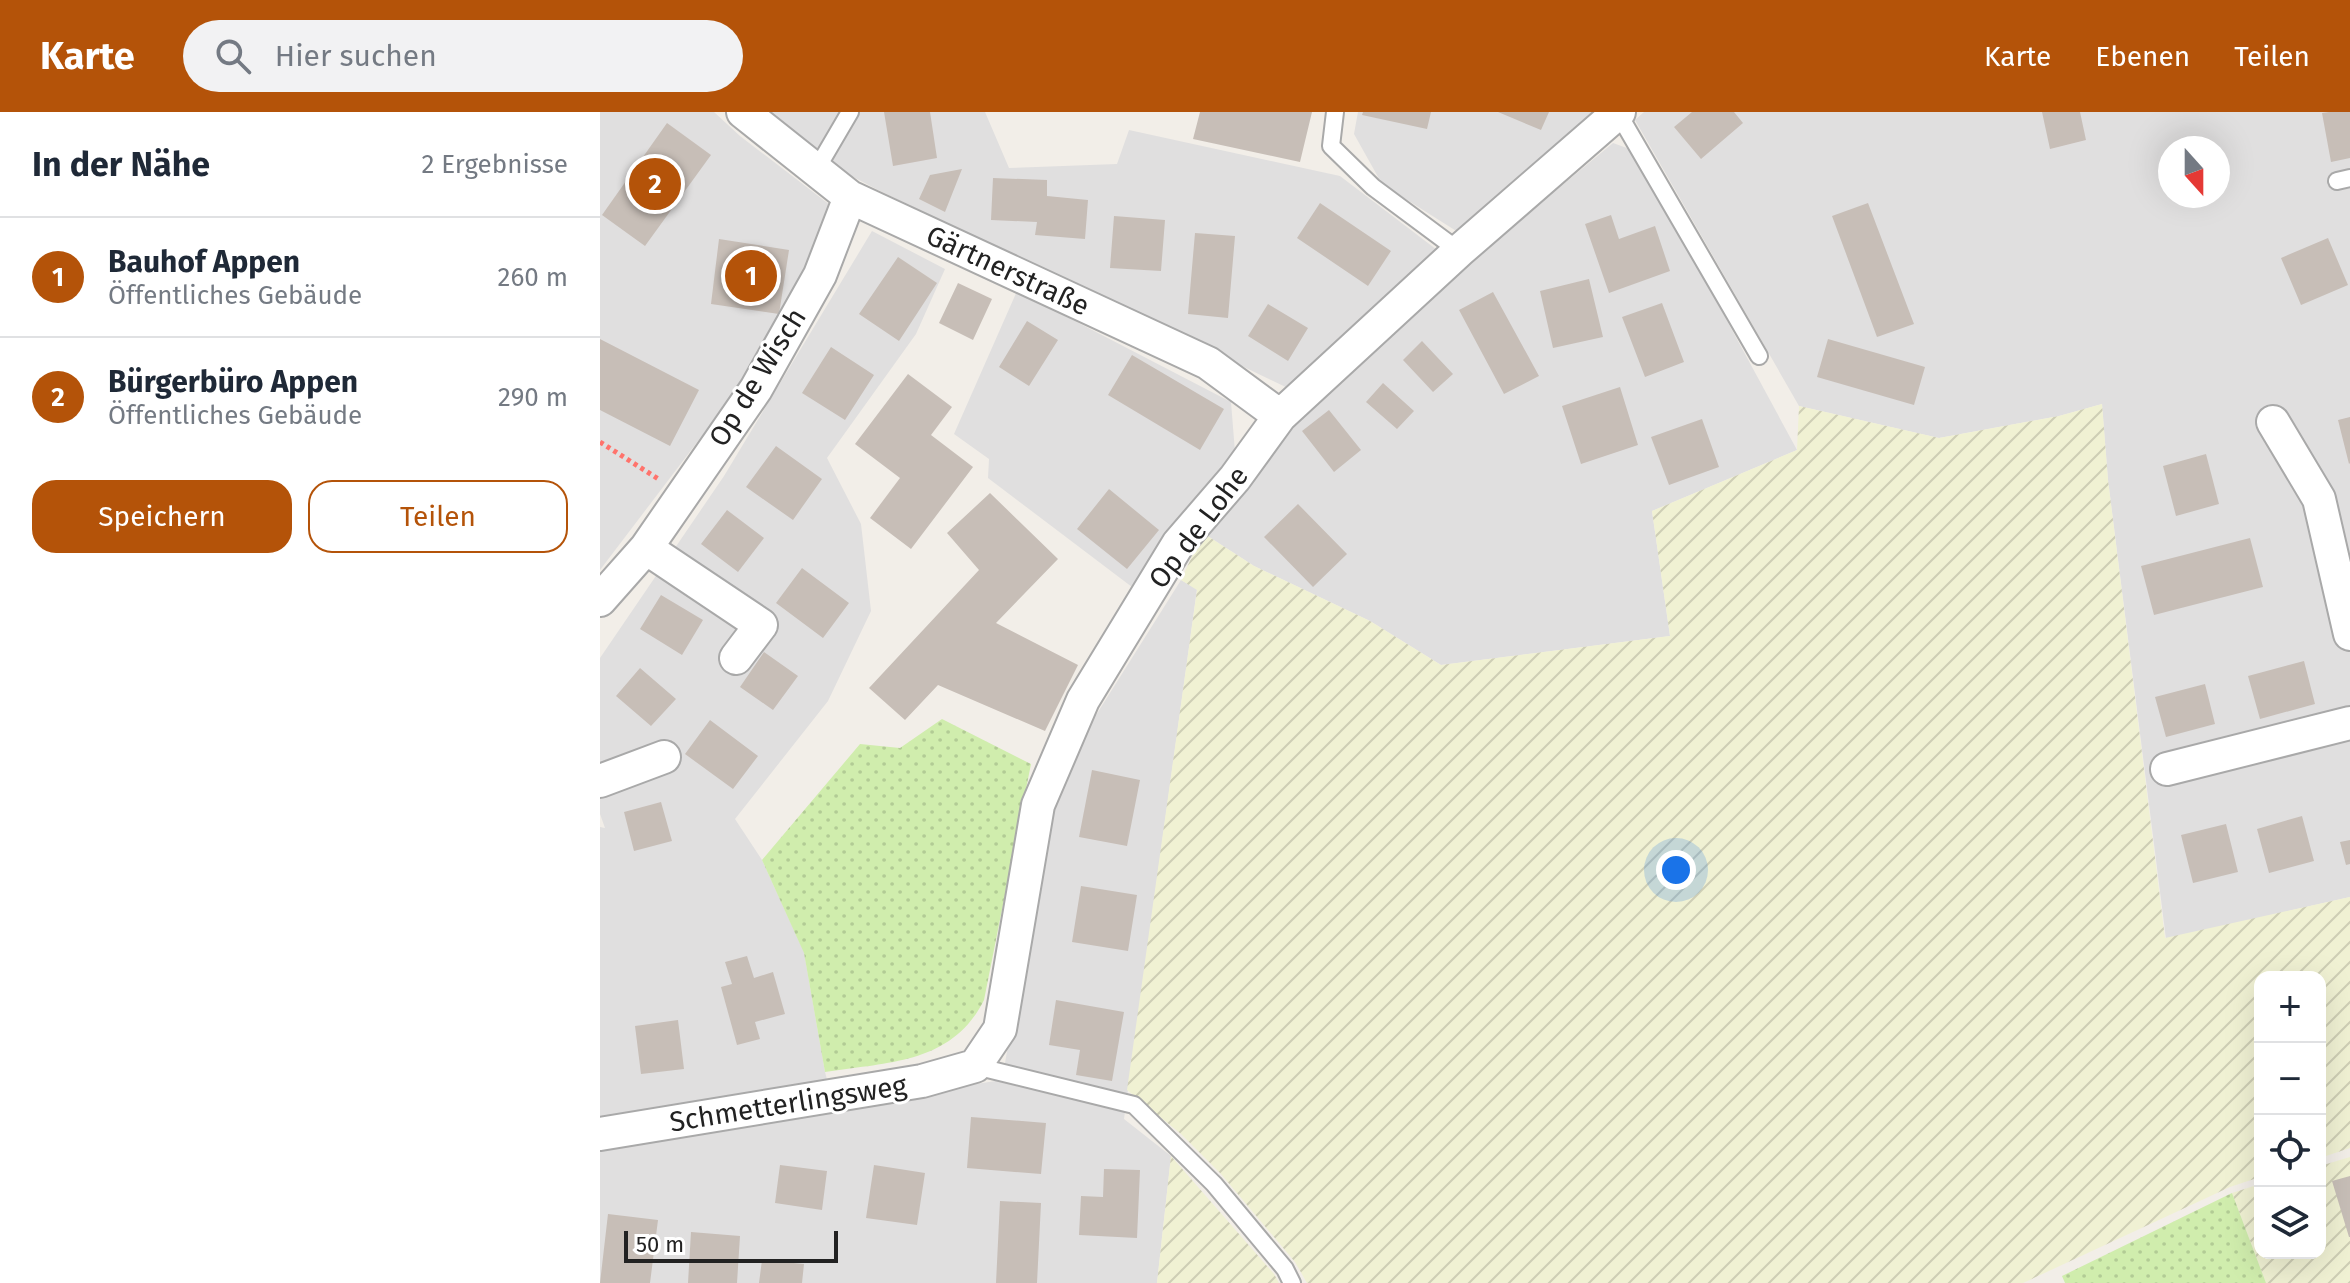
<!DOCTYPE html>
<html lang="de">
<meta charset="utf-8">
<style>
:root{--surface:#fff;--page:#f2f2f3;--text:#1f2937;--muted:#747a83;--line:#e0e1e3;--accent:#b45309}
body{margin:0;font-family:"Fira Sans",sans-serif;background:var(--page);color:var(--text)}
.controls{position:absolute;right:24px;bottom:24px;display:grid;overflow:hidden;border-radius:16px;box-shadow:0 8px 32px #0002}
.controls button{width:72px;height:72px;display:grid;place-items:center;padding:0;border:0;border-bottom:2px solid var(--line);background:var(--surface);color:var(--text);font:40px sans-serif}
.compass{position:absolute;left:1558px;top:24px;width:72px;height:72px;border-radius:50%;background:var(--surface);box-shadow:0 8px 32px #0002;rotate:159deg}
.scale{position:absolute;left:24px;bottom:20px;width:214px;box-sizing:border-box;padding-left:8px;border:4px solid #222;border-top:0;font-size:22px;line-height:28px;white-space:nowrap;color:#222;-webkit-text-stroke:6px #fff;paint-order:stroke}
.you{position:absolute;left:1076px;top:758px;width:28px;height:28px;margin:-20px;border:6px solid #fff;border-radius:50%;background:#1a73e8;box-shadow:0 0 0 12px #1a73e833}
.badge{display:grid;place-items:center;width:52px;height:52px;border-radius:50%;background:var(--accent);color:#fff;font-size:26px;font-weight:700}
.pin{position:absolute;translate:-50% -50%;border:4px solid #fff;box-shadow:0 2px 8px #0006}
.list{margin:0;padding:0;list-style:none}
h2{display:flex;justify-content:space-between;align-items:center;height:104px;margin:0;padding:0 32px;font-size:34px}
h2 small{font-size:26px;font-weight:400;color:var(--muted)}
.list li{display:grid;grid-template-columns:52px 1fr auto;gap:24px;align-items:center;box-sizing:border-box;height:120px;padding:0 32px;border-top:2px solid var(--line)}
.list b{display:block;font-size:30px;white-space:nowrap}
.list p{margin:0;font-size:26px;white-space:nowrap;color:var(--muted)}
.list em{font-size:26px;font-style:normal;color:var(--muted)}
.actions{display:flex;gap:16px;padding:24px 32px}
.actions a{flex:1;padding:18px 0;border:2px solid var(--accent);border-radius:24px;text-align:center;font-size:28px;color:var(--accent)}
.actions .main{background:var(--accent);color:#fff}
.icon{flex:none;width:44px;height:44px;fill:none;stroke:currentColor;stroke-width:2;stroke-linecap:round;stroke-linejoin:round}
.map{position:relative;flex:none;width:1750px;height:1171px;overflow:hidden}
header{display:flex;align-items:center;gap:48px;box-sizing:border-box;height:112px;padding:0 40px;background:var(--accent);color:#fff}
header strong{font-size:38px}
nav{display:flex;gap:44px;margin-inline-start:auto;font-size:28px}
.search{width:560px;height:72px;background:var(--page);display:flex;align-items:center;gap:20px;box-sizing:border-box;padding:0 28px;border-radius:44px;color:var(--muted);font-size:30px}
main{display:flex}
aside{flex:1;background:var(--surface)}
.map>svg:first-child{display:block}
</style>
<header>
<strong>Karte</strong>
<div class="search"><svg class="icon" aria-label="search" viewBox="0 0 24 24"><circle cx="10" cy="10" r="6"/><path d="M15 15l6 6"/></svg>Hier suchen</div>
<nav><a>Karte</a><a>Ebenen</a><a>Teilen</a></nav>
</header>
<main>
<aside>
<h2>In der Nähe<small>2 Ergebnisse</small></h2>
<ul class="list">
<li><span class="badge">1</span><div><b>Bauhof Appen</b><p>Öffentliches Gebäude</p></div><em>260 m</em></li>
<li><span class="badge">2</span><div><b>Bürgerbüro Appen</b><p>Öffentliches Gebäude</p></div><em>290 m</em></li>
</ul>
<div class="actions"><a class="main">Speichern</a><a>Teilen</a></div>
</aside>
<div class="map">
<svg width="1750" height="1171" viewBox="0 0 1750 1171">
<defs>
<pattern id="farmland-furrows" width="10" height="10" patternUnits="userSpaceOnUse" patternTransform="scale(2)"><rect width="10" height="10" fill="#f0f1d3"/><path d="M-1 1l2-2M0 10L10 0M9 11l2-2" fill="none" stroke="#ceceb5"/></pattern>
<pattern id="grass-dots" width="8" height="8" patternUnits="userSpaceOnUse" patternTransform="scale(2)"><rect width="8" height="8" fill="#d0edad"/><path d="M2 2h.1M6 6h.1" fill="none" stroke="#b2cb95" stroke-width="1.8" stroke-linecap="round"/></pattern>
</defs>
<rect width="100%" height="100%" fill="#f2eee8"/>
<path fill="#e0dfdf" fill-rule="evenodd" d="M0 0H114L140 24 230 93 187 212 0 458Z
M168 0H385L409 56 517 52 529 18 740 64 841 141 696 280 278 78 225 50Z
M758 0H1001L861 122 782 72 754 22Z
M1044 0H1750V785L1566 827 1508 368 1502 292 1459 304 1339 326 1199 294 1035 8ZM1570 36H1618V84H1570Z
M1013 31 1035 39 1197 338 1052 399 1070 524 841 553 770 509 654 454 603 421 674 320 781 223Z
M272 119 345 157 316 222 227 346 261 412 271 499 228 589 135 707 162 748 204 840 225 960 234 994 402 968 424 843 446 696 481 627 581 468 597 477 524 1007 571 1044 557 1171H0V715L5 716 0 702V546L124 364Z
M417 179 631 290 635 340 532 475 388 366 389 347 354 322Z"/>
<path fill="url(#farmland-furrows)" d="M1502 292 1508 368 1565 826 1750 785V1036L1720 1046V865H1660V1065L1630 1075 1423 1171H707L695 1150 621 1062 581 1022 527 978 597 478 581 468 603 421 654 454 770 509 841 553 1070 524 1052 399 1197 338 1199 294 1339 326 1459 304Z
M571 1044 674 1162 679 1171H557Z
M1750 1045V1171H1666L1632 1081 1660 1072V1141H1720V1054Z"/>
<path fill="url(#grass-dots)" d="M342 607 431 652 384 888C352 952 288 950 225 960L204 841 162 748 260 632 300 636Z
M1632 1081 1666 1171H1465L1462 1164Z"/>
<path fill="#c7beb7" d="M284 0H330L337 46 293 54Z
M600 0H712L700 50 593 27Z
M763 0H831L827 17 762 3Z
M898 0H949L941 18Z
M1092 0H1134L1143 11 1101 47 1074 15Z
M1442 0H1480L1486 28 1450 37Z
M1729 0H1750V46L1731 50 1722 1Z
M67 11 111 43 45 134 2 103Z
M362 57 345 100 319 87 330 63Z
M393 66 447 68V84L488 88 485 127 435 123 437 110 391 108Z
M720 91 791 139 768 174 697 126Z
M1268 91 1314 212 1277 225 1232 104Z
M1011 103 1019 127 1055 114 1070 159 1009 181 985 112Z
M514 104 565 108 561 159 510 156Z
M595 121 635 124 628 206 588 202Z
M1728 126 1748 173 1701 193 1681 146Z
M119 127 189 138 179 202 111 192Z
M298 145 337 171 299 229 259 202Z
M989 167 1003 225 953 236 940 179Z
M358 171 392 187 373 228 339 211Z
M893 180 939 264 904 282 859 198Z
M1062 191 1084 250 1045 265 1022 205Z
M668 192 708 216 688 249 648 224Z
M427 209 458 228 429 274 399 255Z
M0 227 99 278 70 334 0 298Z
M1228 227 1325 255 1314 293 1217 265Z
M822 229 853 262 833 280 803 248Z
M231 235 274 263 245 308 202 281Z
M532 243 624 297 600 338 508 283Z
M308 262 352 295 331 323 373 355 311 437 270 406 300 366 255 332Z
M783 271 814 299 797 317 766 290Z
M1020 275 1038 333 981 352 962 294Z
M729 298 761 338 734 360 702 319Z
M1750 305V351L1749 352 1738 308Z
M1102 307 1119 355 1069 373 1051 325Z
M176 334 222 367 193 408 146 375Z
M1606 342 1619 392 1576 404 1563 354Z
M509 377 559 418 527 457 477 417Z
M390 381 458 447 396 511 478 553 445 619 338 573 305 608 269 576 379 458 347 421Z
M698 392 747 442 713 475 664 425Z
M127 398 164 426 138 460 101 432Z
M1650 426 1663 475 1554 503 1541 454Z
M202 456 249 491 223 526 176 491Z
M61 483 103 508 82 543 40 517Z
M164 540 198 564 173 598 140 575Z
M1704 549 1715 592 1660 607 1648 564Z
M40 556 76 587 51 614 16 584Z
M1605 572 1615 612 1566 625 1555 585Z
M110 608 158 644 133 677 85 642Z
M492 658 540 668 527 734 479 725Z
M61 690 72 729 34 739 24 700Z
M1702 704 1714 749 1669 761 1657 717Z
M1626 712 1638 760 1593 771 1581 723Z
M1750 728V752L1746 753 1740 730Z
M481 774 537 783 528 839 472 830Z
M147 844 154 866 173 860 185 902 155 910 160 927 137 933 121 875 132 872 125 850Z
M456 888 524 900 512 969 476 963 480 938 449 933Z
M78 908 84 957 41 962 35 914Z
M371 1005 446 1011 441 1062 367 1056Z
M180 1053 227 1059 222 1098 175 1091Z
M274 1053 325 1061 317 1113 266 1106Z
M504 1057 540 1058 537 1126 479 1123 481 1084 503 1085Z
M1750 1064V1125H1749L1732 1069Z
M400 1089 441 1091 437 1171H396Z
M8 1102 58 1108 50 1171H0Z
M91 1120 140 1124 137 1171H88Z
M162 1148 204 1152 202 1171H159Z"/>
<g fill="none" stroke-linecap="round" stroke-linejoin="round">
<g stroke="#a9a9a9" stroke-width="20">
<path id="service" d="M735 0 731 34 773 75 859 139
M1018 1 1159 244
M216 58 250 0
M1737 69 1750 66
M375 954 534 993 614 1072 685 1157 692 1171"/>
</g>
<g stroke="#a9a9a9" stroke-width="36">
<path id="minor" d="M143 0 250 85 608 251 680 304
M1673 310 1719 387 1750 522
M46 436 161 513 136 546
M0 488 46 436 156 277 220 163 250 85
M1567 657 1750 611
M0 669 64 645
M0 1022 322 969 375 954 400 917 438 693 483 588 578 432 635 366 680 304 859 139 1019 0"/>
</g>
<path stroke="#ff736c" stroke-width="5" stroke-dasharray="4 4" stroke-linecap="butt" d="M0 330 60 368"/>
<use href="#service" stroke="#fff" stroke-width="16"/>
<use href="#minor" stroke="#fff" stroke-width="32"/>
</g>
<g text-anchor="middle" stroke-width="6" stroke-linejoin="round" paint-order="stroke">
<g font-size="28" fill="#222" stroke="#fff">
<text transform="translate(408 158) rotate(25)" y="10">Gärtnerstraße</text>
<text transform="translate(157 265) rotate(-58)" y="10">Op de Wisch</text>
<text transform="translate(598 415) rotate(-53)" y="10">Op de Lohe</text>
<text transform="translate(188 991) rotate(-9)" y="10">Schmetterlingsweg</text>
</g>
</g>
</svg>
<div class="controls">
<button>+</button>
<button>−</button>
<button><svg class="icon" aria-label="locate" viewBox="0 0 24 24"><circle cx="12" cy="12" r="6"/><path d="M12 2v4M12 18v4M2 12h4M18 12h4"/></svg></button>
<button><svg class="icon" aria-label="layers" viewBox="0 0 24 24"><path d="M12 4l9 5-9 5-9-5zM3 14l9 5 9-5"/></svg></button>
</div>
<svg class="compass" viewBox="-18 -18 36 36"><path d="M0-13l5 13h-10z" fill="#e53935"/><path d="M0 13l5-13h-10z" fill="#747a83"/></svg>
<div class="scale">50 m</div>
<div class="you"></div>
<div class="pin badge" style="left:151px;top:164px">1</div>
<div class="pin badge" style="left:55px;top:72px">2</div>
</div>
</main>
